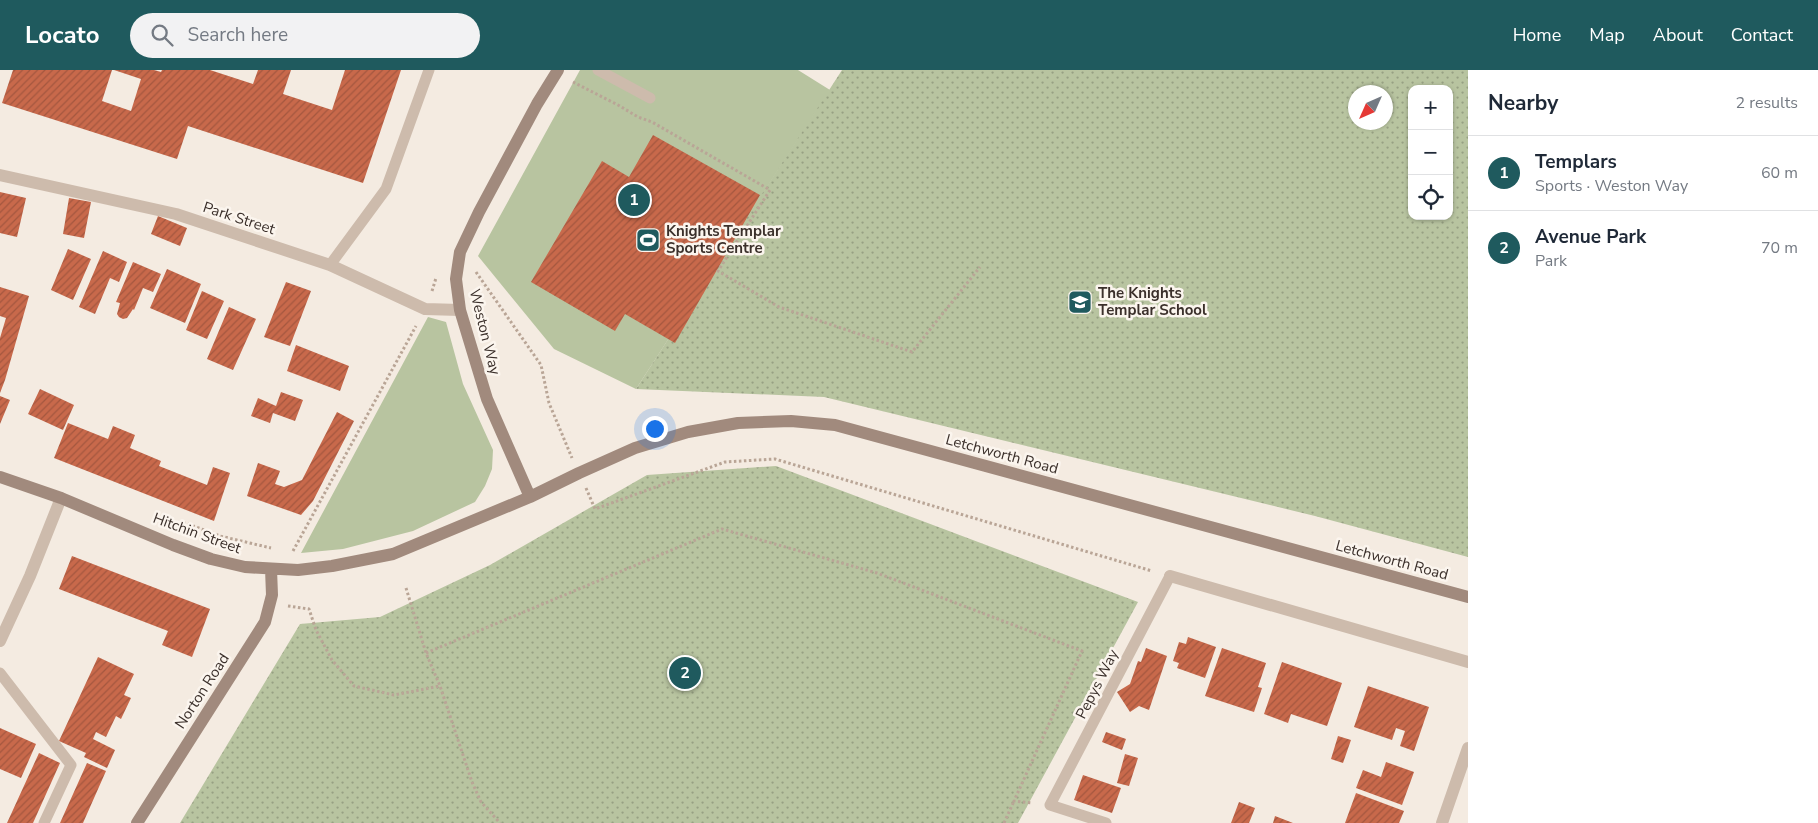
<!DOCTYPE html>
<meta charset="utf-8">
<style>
:root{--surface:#fff;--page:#f2f2f3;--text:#1f2937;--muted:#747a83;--line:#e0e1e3;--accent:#1f5a5e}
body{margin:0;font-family:"Nunito Sans",sans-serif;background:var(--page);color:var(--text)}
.controls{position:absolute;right:15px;top:15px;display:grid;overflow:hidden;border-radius:10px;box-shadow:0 1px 4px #0004}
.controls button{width:45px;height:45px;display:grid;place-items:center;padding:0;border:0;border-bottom:1px solid var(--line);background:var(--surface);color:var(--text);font:25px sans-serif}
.compass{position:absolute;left:1348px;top:15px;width:45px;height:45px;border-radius:50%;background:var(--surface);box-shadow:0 1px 4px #0004;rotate:225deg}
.you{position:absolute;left:654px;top:358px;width:18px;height:18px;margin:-12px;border:4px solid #fff;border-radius:50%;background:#1a73e8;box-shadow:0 0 0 8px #1a73e833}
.badge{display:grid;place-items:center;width:32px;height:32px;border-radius:50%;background:var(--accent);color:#fff;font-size:16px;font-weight:700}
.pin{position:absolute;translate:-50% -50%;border:2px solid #fff;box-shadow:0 1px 5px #0006}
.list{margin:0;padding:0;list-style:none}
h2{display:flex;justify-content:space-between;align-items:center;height:65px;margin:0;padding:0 20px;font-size:21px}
h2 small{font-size:16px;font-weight:400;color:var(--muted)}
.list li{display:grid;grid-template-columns:32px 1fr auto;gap:15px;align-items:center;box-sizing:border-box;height:75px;padding:0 20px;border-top:1px solid var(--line)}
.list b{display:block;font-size:19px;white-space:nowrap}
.list p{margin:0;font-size:16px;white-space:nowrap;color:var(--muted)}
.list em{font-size:16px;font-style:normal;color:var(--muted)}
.icon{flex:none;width:28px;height:28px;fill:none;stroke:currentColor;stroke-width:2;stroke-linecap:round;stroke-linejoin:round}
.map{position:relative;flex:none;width:1468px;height:753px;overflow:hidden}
header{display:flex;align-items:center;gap:30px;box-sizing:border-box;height:70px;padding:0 25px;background:var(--accent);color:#fff}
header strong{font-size:24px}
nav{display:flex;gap:28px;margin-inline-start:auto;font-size:18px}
.search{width:350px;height:45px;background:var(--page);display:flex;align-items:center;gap:12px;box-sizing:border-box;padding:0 18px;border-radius:28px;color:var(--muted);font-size:19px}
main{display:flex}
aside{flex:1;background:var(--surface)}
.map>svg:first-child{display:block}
</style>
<header>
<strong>Locato</strong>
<div class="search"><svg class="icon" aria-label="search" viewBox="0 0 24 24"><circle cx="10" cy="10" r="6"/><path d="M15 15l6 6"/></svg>Search here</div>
<nav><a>Home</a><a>Map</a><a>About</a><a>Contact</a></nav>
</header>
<main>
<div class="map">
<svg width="1468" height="753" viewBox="0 0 1468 753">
<defs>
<pattern id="park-dots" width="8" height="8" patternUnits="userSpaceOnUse" patternTransform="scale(1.25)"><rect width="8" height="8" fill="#b8c4a0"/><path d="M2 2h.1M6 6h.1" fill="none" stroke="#97a083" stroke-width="1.8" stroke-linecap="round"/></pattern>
<pattern id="building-hatch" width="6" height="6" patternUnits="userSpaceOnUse" patternTransform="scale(1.25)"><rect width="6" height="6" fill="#c8694b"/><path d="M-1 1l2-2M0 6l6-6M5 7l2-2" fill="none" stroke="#a4573f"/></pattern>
</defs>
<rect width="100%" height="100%" fill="#f4ebe1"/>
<path fill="#b8c4a0" d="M580 0H798L830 20 636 319 554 279 478 186Z
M428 247 446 252 463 314 493 380 492 399 485 416 475 432 413 461 343 479 301 483Z"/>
<path fill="url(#park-dots)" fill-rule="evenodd" d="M842 0H1468V487L1315 446 824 327 636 319ZM1412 19H1449V146H1412ZM1356 22H1386V52H1356Z
M776 396 1138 532 1018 753H180L300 554 380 547 490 495 647 405Z"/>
<path fill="url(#building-hatch)" d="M13 0H112L102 31 131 41 141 9 114 0H154L161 2 162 0H210L253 14 258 0H291L283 24 332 40 345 0H401L363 113 188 56 177 89 2 33Z
M653 65 760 125 675 273 625 244 615 261 531 212 602 91 629 107Z
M0 122 26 128 17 167 0 163Z
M69 128 91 132 84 168 63 164Z
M158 146 187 158 180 176 151 164Z
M68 179 91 189 73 230 51 220Z
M103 181 127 192 119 212 110 208 95 244 79 237Z
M133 192 161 204 153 222 143 218 134 240 133 239 127 248 123 249 119 247 117 244 120 233 116 232Z
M167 199 201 214 185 253 150 238Z
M286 212 311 221 290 276 264 267Z
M0 217 29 226 5 310 0 323V268L6 248 0 246Z
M202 221 224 231 207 269 186 260Z
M229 237 256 249 233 300 207 289Z
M296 275 349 296 340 321 287 301Z
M40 319 74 335 63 360 28 344Z
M281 322 303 330 295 351 273 343 270 353 251 346 258 328 276 336Z
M0 326 10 330 0 354Z
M337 342 354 351 313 431 301 445 247 426 258 393 280 401 275 414 284 417 302 410Z
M68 353 108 369 113 356 135 365 130 378 161 391 159 396 207 415 213 397 230 403 214 451 54 388Z
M72 486 210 539 192 587 162 575 168 561 59 519Z
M1188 567 1216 577 1205 608 1177 598 1179 593 1173 591 1179 572 1186 574Z
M1146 578 1167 586 1149 640 1139 636 1130 642 1117 622 1130 614 1138 591 1141 592Z
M1222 578 1266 593 1258 617 1262 618 1254 642 1205 626Z
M98 587 134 604 124 625 131 628 121 649 116 646 106 667 96 662 93 669 115 680 107 698 84 687 86 683 59 671Z
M1282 592 1342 613 1327 656 1291 644 1288 653 1264 644Z
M1368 616 1429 637 1414 681 1400 676 1405 661 1396 658 1392 670 1354 657Z
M0 658 36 674 21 708 0 699Z
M1106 662 1126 669 1122 680 1102 672Z
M1338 666 1351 670 1343 693 1331 689Z
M39 683 60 693 33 753H7Z
M1125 684 1138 688 1129 716 1117 713Z
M1386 692 1414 702 1402 735 1356 718 1363 700 1381 707Z
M87 693 106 701 83 753H60Z
M1083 705 1121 718 1112 743 1074 730Z
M1356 723 1404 741 1399 753H1345Z
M1239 732 1255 738 1249 753H1231Z
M1275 746 1293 753H1273Z"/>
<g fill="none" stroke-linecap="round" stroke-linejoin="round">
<path stroke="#b9a596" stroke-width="3" stroke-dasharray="2.5 2.5" stroke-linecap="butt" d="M573 12 618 35 638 47 652 52 770 120 718 201 779 237 912 282 980 197
M476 202 541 295 549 333 572 388
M432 221 436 208
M586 418 595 439 725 392 775 389 1152 501
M183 452 220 466 271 478
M293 481 416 256
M406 518 426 583 440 616 472 712 481 732 500 753
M288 536 309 539 316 560 332 590 354 616 394 625 440 616
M426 583 722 459 877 503 1082 581 1014 731 1032 733
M1004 753 1014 731"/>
<path stroke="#cdbbac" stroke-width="11" d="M598 0 650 28
M330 195 386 119 429 0
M0 603 71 695 44 753
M1106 753 1050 735 1170 506"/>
<path stroke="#cdbbac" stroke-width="12" d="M0 105 176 144 330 195 425 239 460 240
M1170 506 1468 592
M0 571 30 506 61 428
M1442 753 1468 678"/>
<path stroke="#a18a7d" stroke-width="12" d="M0 407 61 428 173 475 211 489 245 497 298 500 332 496 393 484 530 427 579 403 635 378 688 362 738 353 791 351 835 355 1468 527
M530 427 487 329 460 240 456 209 460 182 479 142 537 34 558 0
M137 753 265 552 272 525 271 499"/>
</g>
<defs>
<g id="stadium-square" transform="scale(1.25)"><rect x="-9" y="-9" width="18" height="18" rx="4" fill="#1f5a5e" stroke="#fbf5ee"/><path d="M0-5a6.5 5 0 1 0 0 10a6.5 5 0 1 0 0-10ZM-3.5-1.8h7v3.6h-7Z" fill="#fff"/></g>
<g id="school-square" transform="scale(1.25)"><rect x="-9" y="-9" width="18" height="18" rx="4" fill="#1f5a5e" stroke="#fbf5ee"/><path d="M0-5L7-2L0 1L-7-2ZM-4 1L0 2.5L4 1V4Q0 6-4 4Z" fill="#fff"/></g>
</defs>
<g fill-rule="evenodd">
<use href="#stadium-square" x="648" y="170"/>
<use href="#school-square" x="1080" y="232"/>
</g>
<g text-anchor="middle" stroke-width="5" stroke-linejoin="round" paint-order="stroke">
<g font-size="15" fill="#3b302b" stroke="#fbf5ee">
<text transform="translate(239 148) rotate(18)" y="5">Park Street</text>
<text transform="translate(485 262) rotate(76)" y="5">Weston Way</text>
<text transform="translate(1002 384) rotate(15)" y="5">Letchworth Road</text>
<text transform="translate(197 463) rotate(20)" y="5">Hitchin Street</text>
<text transform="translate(1392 490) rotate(15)" y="5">Letchworth Road</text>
<text transform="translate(1097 614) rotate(-63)" y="5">Pepys Way</text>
<text transform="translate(202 621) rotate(-57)" y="5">Norton Road</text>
</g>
<g font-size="15" font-weight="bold" fill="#3b302b" stroke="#fbf5ee" text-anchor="start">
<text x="666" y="166">Knights Templar<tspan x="666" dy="17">Sports Centre</tspan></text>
<text x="1098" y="228">The Knights<tspan x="1098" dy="17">Templar School</tspan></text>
</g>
</g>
</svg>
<div class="controls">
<button>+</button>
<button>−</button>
<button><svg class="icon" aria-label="locate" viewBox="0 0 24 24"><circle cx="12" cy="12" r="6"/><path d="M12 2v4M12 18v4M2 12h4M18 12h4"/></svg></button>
</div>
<svg class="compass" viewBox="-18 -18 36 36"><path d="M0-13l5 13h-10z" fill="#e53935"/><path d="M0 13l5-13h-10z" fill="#747a83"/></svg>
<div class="you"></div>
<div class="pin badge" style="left:634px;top:130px">1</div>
<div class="pin badge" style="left:685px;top:603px">2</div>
</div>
<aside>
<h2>Nearby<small>2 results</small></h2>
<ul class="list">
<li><span class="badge">1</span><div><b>Templars</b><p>Sports · Weston Way</p></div><em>60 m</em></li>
<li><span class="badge">2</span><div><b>Avenue Park</b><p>Park</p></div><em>70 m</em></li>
</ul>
</aside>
</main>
